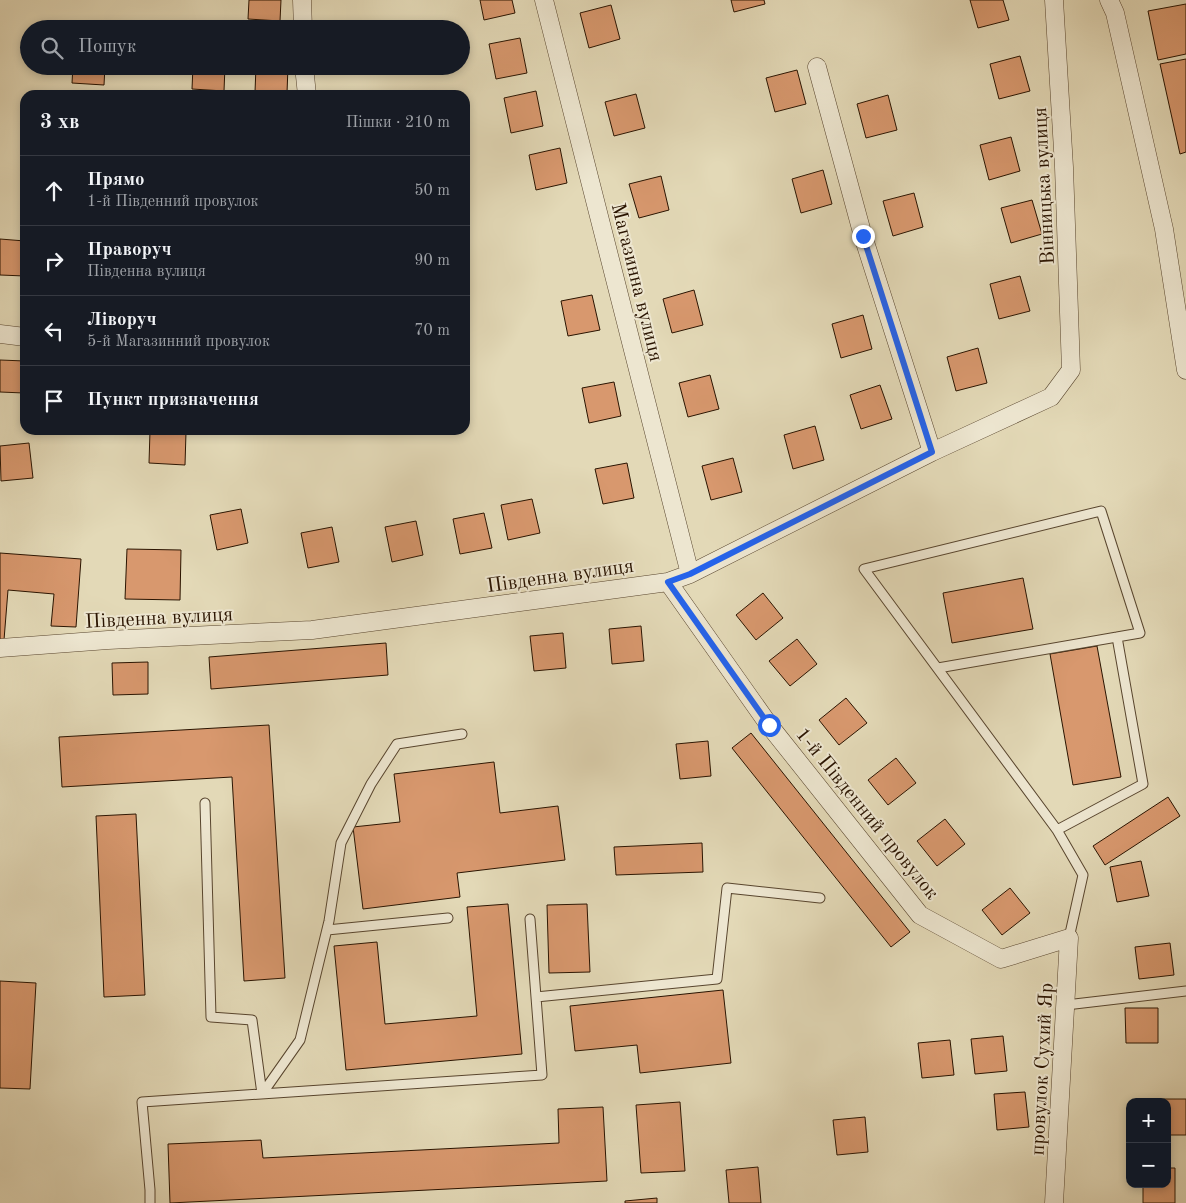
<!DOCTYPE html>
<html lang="uk">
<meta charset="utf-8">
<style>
:root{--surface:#171b24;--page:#20242c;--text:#f1f3f6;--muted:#9ea1a6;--line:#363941}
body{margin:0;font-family:"Old Standard TT",serif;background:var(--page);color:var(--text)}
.controls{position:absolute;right:15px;bottom:15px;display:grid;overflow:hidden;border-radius:10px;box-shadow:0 2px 8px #0003}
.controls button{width:45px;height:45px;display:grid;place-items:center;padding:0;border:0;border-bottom:1px solid var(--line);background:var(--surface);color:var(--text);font:25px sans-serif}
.stop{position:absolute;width:15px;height:15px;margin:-11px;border:4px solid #2563eb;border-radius:50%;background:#fff}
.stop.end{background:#2563eb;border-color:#fff;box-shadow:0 1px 5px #0008}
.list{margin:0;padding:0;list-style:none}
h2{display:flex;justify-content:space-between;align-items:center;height:65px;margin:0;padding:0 20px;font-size:21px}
h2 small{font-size:16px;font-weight:400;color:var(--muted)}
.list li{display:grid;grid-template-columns:32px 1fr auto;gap:15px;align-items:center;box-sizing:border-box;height:70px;padding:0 20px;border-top:1px solid var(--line)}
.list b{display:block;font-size:19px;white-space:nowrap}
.list p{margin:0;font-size:16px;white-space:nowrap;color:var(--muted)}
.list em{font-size:16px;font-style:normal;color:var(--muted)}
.icon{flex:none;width:28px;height:28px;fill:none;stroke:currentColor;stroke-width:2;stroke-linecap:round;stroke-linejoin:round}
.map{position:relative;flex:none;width:1186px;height:1203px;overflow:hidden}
.search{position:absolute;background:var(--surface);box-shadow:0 2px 8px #0003;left:20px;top:20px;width:450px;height:55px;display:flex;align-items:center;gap:12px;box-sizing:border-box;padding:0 18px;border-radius:28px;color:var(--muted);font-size:19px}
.panel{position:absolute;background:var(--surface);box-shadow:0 2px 8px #0003;left:20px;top:90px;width:450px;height:345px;border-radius:15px}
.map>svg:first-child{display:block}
</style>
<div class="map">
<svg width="1186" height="1203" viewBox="0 0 1186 1203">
<rect width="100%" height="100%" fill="#e3d9b7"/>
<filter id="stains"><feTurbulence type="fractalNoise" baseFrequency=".004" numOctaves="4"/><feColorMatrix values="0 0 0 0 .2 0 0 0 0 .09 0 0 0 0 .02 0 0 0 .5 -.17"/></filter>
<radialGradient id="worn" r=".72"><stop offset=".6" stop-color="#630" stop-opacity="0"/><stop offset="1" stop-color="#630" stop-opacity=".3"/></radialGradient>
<path fill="#d8986e" stroke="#2a1401" d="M249 0H281L280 21 248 19Z
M480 0H512L515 13 484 20Z
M731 0H764L765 4 734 12Z
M970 0H1003L1009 20 978 28Z
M1186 4V54L1158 60 1148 11Z
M611 5 620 39 589 48 580 13Z
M520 38 527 73 496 79 489 44Z
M1020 56 1030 91 999 99 990 64Z
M1186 59V152L1180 154 1160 64Z
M73 66H105L104 85 72 83Z
M193 66H225L224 91 192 89Z
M256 66H288L287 93 255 92Z
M797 70 806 104 775 112 766 78Z
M536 91 543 126 511 133 504 98Z
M636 94 645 128 614 136 605 102Z
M888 95 897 130 866 138 857 104Z
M1011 137 1020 171 989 180 980 145Z
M560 148 567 183 536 190 529 155Z
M823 170 832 204 801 213 792 179Z
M661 176 669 210 639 218 629 184Z
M914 193 923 227 893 236 883 201Z
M1032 200 1042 234 1011 243 1001 208Z
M0 239 25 241V276L0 275Z
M1020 276 1030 311 999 319 990 284Z
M694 290 703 325 672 333 663 299Z
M592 295 600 330 568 336 561 301Z
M863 315 872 349 841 358 832 324Z
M978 348 987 383 956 391 947 357Z
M0 360 25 361 24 393 0 392Z
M710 375 719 409 688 417 679 383Z
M614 382 621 416 589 423 582 388Z
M880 385 892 419 861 429 850 395Z
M815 426 824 460 793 469 784 435Z
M150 431 186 432 185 465 149 463Z
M29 443 33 478 1 481 0 446Z
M733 458 742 492 711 500 702 466Z
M627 463 634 498 603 504 595 469Z
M532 499 540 533 508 540 501 505Z
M241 509 248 543 217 550 210 515Z
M484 513 492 548 460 554 453 519Z
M416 521 423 555 392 562 385 527Z
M332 527 339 562 308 568 301 533Z
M127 549 181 550 180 600 125 599Z
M0 553 81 559 76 627 51 626 54 594 8 590 4 640H0Z
M1023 578 1033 629 952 643 943 593Z
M763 593 783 618 756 640 736 615Z
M641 626 644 661 612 664 609 629Z
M563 633 566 668 534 671 530 636Z
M797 639 817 664 790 686 769 661Z
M386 643 388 675 211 689 209 657Z
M1097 646 1121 777 1073 785 1050 654Z
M148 662V694L113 695 112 663Z
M846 698 867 723 839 745 819 720Z
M269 725 285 978 244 981 232 777 62 787 59 737Z
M751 733 910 932 891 947 732 748Z
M708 741 711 776 680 779 676 744Z
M896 758 916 783 888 805 868 780Z
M494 762 500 813 558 806 565 860 457 873 460 897 363 909 353 827 400 822 394 774Z
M1168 797 1180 816 1105 865 1093 846Z
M136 814 145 995 104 997 96 816Z
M945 819 965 844 937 866 917 841Z
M702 843 703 872 616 875 614 847Z
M1141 861 1149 896 1117 902 1110 867Z
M1010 888 1030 913 1002 935 982 910Z
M508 904 522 1054 346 1070 334 946 377 942 385 1024 477 1016 467 907Z
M587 904 590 972 549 973 547 905Z
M1170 943 1174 975 1139 979 1135 947Z
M0 981 36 983 30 1089 0 1088Z
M723 990 731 1063 640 1073 637 1045 575 1051 570 1006Z
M1125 1008H1158V1043H1126Z
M1003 1036 1007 1071 975 1074 971 1039Z
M950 1040 954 1075 922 1078 918 1043Z
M1025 1092 1029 1127 997 1130 994 1094Z
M1156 1099H1186V1135H1167V1102H1156Z
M680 1102 685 1171 641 1173 636 1105Z
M603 1107 607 1181 170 1203 168 1144 261 1140 263 1158 559 1143 558 1109Z
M865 1117 868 1152 837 1155 833 1120Z
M758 1167 761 1203H729L726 1170Z
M1167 1168H1175V1203H1143V1184H1167Z
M657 1198V1203H625V1201Z"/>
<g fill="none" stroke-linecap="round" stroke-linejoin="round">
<g stroke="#58452e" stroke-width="11">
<path id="service" d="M938 668 1140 633 1101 511 864 569 1057 830 1083 875 1069 938
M205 803 211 1017 252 1020 262 1094
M1057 830 1143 784 1117 637
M327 930 448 918
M536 997 717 979 727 888 820 898
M1066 1005 1186 991
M262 1094 300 1040 329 921 341 843 371 784 397 744 462 734
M150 1203V1190L142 1102 542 1075 530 919"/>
</g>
<g stroke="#58452e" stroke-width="19">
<path id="minor" d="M302 0 303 29
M544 0 690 574
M1109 0 1115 13 1164 229 1186 370
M304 66 307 95
M817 67 863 236 932 452
M0 334 25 337
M668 582 769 725 920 915 1001 959 1069 938 1054 1203
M0 648 108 640 312 630 668 582 690 574 932 452 1051 397 1071 370 1064 167 1054 0"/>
</g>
<use href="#service" stroke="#ede6d0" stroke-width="9"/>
<use href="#minor" stroke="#ede6d0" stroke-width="18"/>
</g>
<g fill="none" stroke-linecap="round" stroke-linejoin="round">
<path stroke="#2563eb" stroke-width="6" d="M769 725 668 582 690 574 932 452 863 236"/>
</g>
<g text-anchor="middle" stroke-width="4" stroke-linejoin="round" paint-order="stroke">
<g font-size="20" fill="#2a1401" stroke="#ede6d0">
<text transform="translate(1043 186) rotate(-93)" y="7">Вінницька вулиця</text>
<text transform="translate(638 282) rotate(76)" y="7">Магазинна вулиця</text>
<text transform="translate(560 575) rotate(-8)" y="7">Південна вулиця</text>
<text transform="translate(159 617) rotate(-3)" y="7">Південна вулиця</text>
<text transform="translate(868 813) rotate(51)" y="7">1-й Південний провулок</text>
<text transform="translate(1041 1069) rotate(-87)" y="7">провулок Сухий Яр</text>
</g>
</g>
<rect width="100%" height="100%" filter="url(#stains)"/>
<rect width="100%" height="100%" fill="url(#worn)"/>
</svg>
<div class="controls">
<button>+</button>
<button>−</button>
</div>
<div class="stop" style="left:769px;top:725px"></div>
<div class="stop end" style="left:863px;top:236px"></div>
<div class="search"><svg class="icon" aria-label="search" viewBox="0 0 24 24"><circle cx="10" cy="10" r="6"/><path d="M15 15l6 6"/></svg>Пошук</div>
<section class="panel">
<h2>3 хв<small>Пішки · 210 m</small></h2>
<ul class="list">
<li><svg class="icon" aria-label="ahead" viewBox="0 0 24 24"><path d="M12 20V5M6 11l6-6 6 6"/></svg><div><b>Прямо</b><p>1-й Південний провулок</p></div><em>50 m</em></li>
<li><svg class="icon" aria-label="right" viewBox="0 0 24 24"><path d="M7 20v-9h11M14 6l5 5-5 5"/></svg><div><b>Праворуч</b><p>Південна вулиця</p></div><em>90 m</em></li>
<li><svg class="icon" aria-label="left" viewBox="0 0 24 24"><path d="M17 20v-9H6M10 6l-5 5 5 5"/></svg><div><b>Ліворуч</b><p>5-й Магазинний провулок</p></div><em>70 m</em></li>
<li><svg class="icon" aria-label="arrive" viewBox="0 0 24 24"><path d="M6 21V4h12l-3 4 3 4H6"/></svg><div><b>Пункт призначення</b></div></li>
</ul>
</section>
</div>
